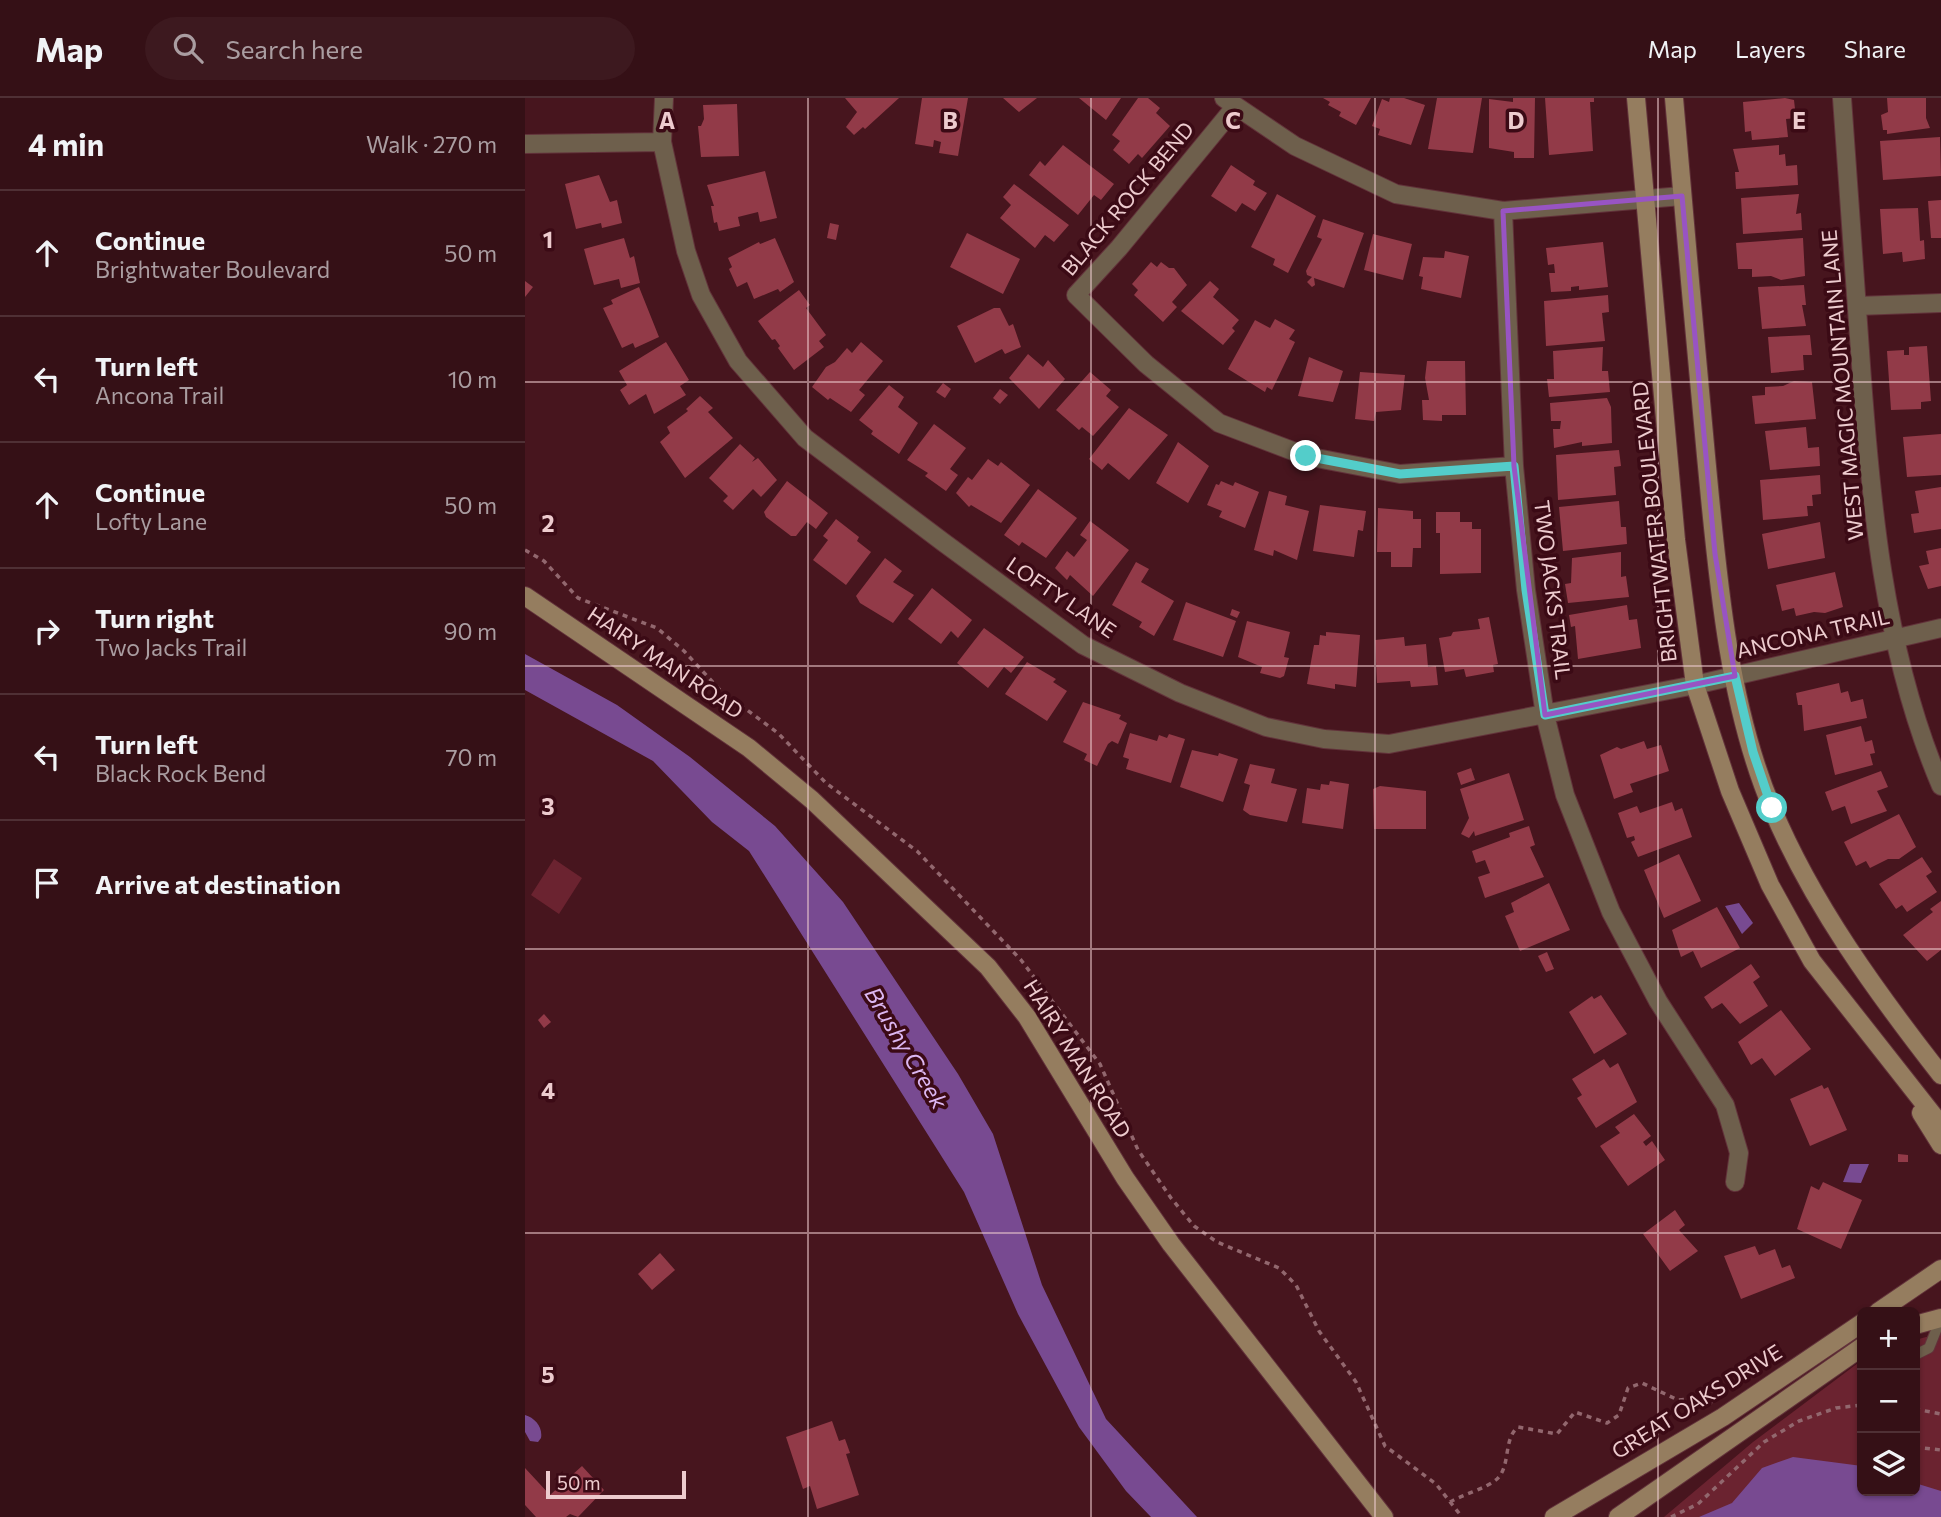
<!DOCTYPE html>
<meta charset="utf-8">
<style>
:root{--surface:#351016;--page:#3d191f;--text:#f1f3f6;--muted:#aa9da1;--line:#4f3035}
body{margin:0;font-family:Commissioner,sans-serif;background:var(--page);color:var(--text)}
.controls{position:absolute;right:21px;bottom:21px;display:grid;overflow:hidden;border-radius:10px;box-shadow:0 2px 5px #0004}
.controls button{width:63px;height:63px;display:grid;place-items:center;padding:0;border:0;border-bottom:2px solid var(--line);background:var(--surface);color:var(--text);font:35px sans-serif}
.scale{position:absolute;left:21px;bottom:18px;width:140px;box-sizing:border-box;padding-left:7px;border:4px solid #edcbce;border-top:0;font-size:19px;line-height:24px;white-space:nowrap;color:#edcbce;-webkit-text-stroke:5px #3b0a15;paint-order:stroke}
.stop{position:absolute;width:21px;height:21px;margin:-16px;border:5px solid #53cdca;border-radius:50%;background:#fff}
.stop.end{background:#53cdca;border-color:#fff;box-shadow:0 2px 7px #0008}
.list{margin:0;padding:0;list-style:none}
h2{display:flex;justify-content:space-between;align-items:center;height:91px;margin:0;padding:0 28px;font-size:30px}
h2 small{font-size:23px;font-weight:400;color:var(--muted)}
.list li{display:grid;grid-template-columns:46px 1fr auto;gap:21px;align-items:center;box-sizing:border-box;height:126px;padding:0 28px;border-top:2px solid var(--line)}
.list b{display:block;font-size:26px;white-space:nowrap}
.list p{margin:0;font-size:23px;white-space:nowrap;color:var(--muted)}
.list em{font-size:23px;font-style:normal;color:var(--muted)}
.icon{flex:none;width:38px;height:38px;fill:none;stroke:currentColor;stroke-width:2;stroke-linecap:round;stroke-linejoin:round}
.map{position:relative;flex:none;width:1416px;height:1419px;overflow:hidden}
header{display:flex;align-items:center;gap:42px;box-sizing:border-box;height:98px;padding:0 35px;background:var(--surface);border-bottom:2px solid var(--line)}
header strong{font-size:33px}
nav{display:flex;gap:38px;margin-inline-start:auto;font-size:24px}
.search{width:490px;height:63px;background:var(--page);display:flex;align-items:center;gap:18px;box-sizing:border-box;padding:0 24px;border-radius:38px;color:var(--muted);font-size:26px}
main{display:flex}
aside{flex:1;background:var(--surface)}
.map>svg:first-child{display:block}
</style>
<header>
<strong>Map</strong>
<div class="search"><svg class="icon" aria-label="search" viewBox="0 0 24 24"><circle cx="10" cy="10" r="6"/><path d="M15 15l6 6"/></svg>Search here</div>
<nav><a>Map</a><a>Layers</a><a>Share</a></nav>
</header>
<main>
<aside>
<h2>4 min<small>Walk · 270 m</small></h2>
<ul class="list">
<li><svg class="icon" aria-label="ahead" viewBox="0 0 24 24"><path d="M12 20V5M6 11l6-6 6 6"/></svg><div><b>Continue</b><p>Brightwater Boulevard</p></div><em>50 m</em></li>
<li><svg class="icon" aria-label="left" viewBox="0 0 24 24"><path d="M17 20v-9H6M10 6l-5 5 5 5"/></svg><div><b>Turn left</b><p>Ancona Trail</p></div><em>10 m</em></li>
<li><svg class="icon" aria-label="ahead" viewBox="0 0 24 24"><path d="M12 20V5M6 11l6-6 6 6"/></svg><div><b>Continue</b><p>Lofty Lane</p></div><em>50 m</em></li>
<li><svg class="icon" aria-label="right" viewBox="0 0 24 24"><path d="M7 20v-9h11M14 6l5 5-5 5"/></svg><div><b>Turn right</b><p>Two Jacks Trail</p></div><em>90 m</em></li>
<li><svg class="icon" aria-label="left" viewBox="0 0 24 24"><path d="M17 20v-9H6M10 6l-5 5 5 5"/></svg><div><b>Turn left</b><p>Black Rock Bend</p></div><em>70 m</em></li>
<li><svg class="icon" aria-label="arrive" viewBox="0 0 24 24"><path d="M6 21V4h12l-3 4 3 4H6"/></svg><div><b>Arrive at destination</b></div></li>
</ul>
</aside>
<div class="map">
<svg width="1416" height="1419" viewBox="0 0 1416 1419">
<rect width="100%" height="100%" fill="#47151e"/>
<path fill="#6b2330" d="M29 761 57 780 34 816 6 797Z
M1416 1235V1419H1139L1228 1344 1337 1262V1393H1390V1242Z"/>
<path fill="#784a91" d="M0 556 92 607 165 659 250 728 318 804 433 976 468 1036 517 1187 581 1321 672 1419H626L601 1393 554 1329 493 1216 439 1094 224 753 187 724 128 663 0 592Z
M1214 805 1228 825 1217 836 1200 808Z
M1325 1066H1344L1336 1085 1318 1084Z
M0 1317C10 1320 18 1329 16 1340L13 1344 5 1343 0 1334Z
M1268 1359 1337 1368V1393H1390V1385L1416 1393V1419H1174L1207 1405 1237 1370Z"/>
<path fill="#923a48" d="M320 0H374L340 31 338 29 329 37 321 29 332 14Z
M397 0H443L433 58 414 55 416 44 409 42 408 49 390 46Z
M478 0H512L494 14Z
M554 0H596L581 22Z
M613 0H623L635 10 631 15 645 28 617 60 613 56 604 66 588 52 595 43 587 37Z
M798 0H846L831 27 814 18 816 14 803 7 805 4Z
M865 0H879L900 7 886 47 853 37 855 31 847 28 857 1 864 4Z
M912 0H957L948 55 903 51Z
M988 0H1010L1009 60H989V54L964 50V1L988 4Z
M1020 0H1069V4H1065L1068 53 1024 57Z
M1260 0 1269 2 1271 20 1261 21 1263 39 1227 42 1226 33 1220 34 1218 4Z
M1362 0H1401V20L1405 30 1362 36V32H1358L1356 17 1363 14Z
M212 6 214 58 176 59 173 28H176L179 21 178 7Z
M1415 39 1416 78 1358 82 1355 43Z
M538 47 589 86 576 102 569 97 553 117 504 77 515 63 520 68Z
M1254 47V57L1260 56 1261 68 1272 67 1273 87 1211 91 1210 74H1214L1208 51Z
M706 67 730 83 728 87 742 95 730 113 717 105 711 114 686 98Z
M240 73 252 120 235 124 233 114 213 119 215 128 194 133 192 124 189 125 186 108H189L182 87Z
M74 77 85 104 92 102 97 125 77 130 76 125 51 131 40 86Z
M489 86 544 127 529 144 520 137 510 150 475 120 486 107 478 99Z
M752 96 791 118 763 175 748 167 750 161 726 149Z
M1274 96 1271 116 1276 115 1277 132 1218 136 1216 100Z
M1416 102V140H1406L1403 103Z
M1393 110 1395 143 1399 142 1400 161 1378 164 1377 154 1358 156 1355 111Z
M798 121 839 135 819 190 789 180 790 187 787 189 782 184 787 179 782 177 781 173 797 141 792 139Z
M305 125 314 127 311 142 302 140Z
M442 135 495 161 478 196 425 169Z
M848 136 887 146 878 182 839 172Z
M99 140 105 160 109 158 115 185 96 190 94 181 69 187 59 151Z
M250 140 269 184 255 194 253 191 229 201 222 184 212 189 204 171 207 169 203 160 234 144 235 146Z
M1278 140 1280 178 1256 182 1246 178 1227 179V171H1213L1211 145Z
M1078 144 1083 189 1054 192V188L1046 189V193L1026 194 1024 175H1030L1029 166 1023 167 1021 150Z
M920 153 944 158 936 200 896 191 898 179 894 178 898 159 919 160Z
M626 164 632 169 636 164 644 170H649L662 187 647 204 652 209 638 224 609 197 613 192 607 186Z
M0 183 8 189 0 199Z
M685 183 694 191 688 199 714 222 707 230 710 233 698 247 656 213Z
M1279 187 1281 207H1277L1281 228 1237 231 1233 189Z
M114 189 134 239 110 250 108 245 97 250 78 210 88 206 86 202Z
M274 192 285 207 281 210 301 237 294 243 299 249 269 272 253 250 255 248 250 241 247 242 233 223Z
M1083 197 1084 214 1077 215 1080 243 1021 248 1019 203Z
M469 210H475L484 228 488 226 496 249 480 256 477 251 450 265 432 228Z
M750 221 770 232 764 241 770 244 747 292 742 289 740 294 703 271 730 222 745 230Z
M1285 237 1287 257H1278L1279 272 1246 275 1243 239Z
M141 244 164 282 155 288 161 297 129 316 121 296 104 307 95 292 102 287 94 273Z
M336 244 358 263 334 292 340 297 326 314 305 300 303 302 287 289 301 269 310 264 322 250 327 255Z
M1402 248 1406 303 1396 304V311L1366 312 1362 253 1379 252V257H1384V249Z
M1078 249 1077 273H1083L1085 294 1024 299 1022 281H1029L1028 253Z
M503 256 518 269 523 262 540 281 514 311 484 280Z
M784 259 818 273 808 304 773 298Z
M902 263H940L941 317H917V323L898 322 897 302H904L900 280Z
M565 274 586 292 581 298 594 309 568 338 557 329 554 332 531 312Z
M835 274 880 277 876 312 851 314 849 323 830 321Z
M1269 283 1287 284 1291 321 1230 326 1227 298 1240 297V289L1258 288Z
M418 285 426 291 420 300 411 294Z
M364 287 379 299 373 309 393 325 374 356 346 336 348 333 334 322Z
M475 291 483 297 475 306 468 300Z
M175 298 188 310 183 314 208 340 160 380 135 344 145 335 142 329 163 313 161 311Z
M1082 300 1086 309 1087 345 1057 348V344L1029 350 1028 331H1035L1036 323H1026L1025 305Z
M604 310 643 337 604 382 583 365 577 372 564 361Z
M409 326 441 350 425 371 433 377 421 393 400 378 403 375 382 362Z
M1281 329 1283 350 1294 349 1295 368 1245 372 1240 333Z
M1416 336V377L1382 379 1378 339Z
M653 344 684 368 663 405 631 385Z
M215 346 230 360 227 364 233 360 252 382 236 399 228 391 208 412 198 403 203 398 184 380Z
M1094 352 1096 368 1089 369 1091 397 1033 402 1031 357Z
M463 361 473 368 476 364 505 387 476 425 446 407 444 409 431 395 443 379 447 382Z
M1295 377 1296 396 1287 397 1288 408H1282L1283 418 1238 422 1235 382Z
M262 383 303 415 291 431 282 424 271 438H266L241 419 239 414Z
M696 383 708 388 710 384 734 394 720 430 694 419 697 413 682 407 691 386 694 387Z
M1416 389V431L1389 435 1386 416 1394 415 1390 393Z
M513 391 552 420 521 460 497 444 494 448 479 437Z
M744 393 762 398 760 407 784 413 772 462 749 452 748 458 729 452Z
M1094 403 1096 429H1101L1102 446 1038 453 1034 409Z
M795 407 841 413 838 433 833 432 829 459 788 453Z
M853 410 888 413V421H896V450H888L887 469H866V454H852Z
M911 414H935V424H947V431H956V475L915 476V435H911Z
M311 421 334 439 332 443 346 454 321 487 288 462 303 442 298 438Z
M565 423 604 452 568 498 545 477 542 482 530 470 542 453 549 459 562 442 555 437Z
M1295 424 1300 460 1243 471 1237 436Z
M1416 450V488L1403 491 1394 468 1404 466 1401 453Z
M1096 454V479L1101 478 1104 499 1043 505 1040 486 1046 485 1047 460Z
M360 460 377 473 368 484 389 497 368 525 335 505 331 498Z
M611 464 624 471 616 484 649 503 629 538 614 529 617 524 587 507Z
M1310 474 1318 509 1300 515 1289 514 1271 518 1269 510 1257 513 1251 487Z
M407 490 447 522 433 540 426 533 416 546 383 521Z
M661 504 711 523 698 559 648 542Z
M1102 507 1104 522 1112 521 1116 550 1053 561 1050 528 1046 529 1044 517Z
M707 511 715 514 712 520 705 517Z
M964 519 973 566 968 567 969 574 941 579 939 571 920 574 914 540 926 538 928 534 955 531 953 521Z
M722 523 765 534 759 559 764 560 759 578 755 580 735 575 737 569 713 559Z
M459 530 499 559 486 575 479 569 463 590 432 565Z
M801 534 835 537 831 589 810 586V591L782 586 789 547H794L795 537 801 538Z
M879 539 880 548 901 546 903 569 911 568 913 587 886 589 885 583 852 585 850 542Z
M502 564 531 581 528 584 542 593 522 623 480 596Z
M1314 585 1316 595 1323 593 1326 604 1338 601 1342 620 1279 633 1277 607H1273L1271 595Z
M558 604 596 617 594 621 602 625 593 646 587 643 583 646 572 668 559 662 562 656 538 644Z
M1336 628 1340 644 1347 642 1350 655 1345 656 1348 667 1310 677 1301 637Z
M605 635 632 643 634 637 642 640 644 636 660 641 646 685 601 671 604 661 598 659Z
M1119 643 1122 651 1136 647 1144 673 1105 686 1108 694 1089 701 1075 657 1092 649 1096 651Z
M667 652 693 658 694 655 713 661 698 704 655 689Z
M725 666 750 671 746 685 772 691 762 724 725 717 718 712 725 687 719 685Z
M946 670 950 682 936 687 932 675Z
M1356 673 1363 689 1352 693 1362 713 1326 726 1320 708 1307 713 1300 694Z
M984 675 999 722 950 738 949 733 944 740 936 736 944 720 935 691Z
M805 683 824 686 818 731 777 725 782 690 795 692 796 686 804 687Z
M855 688 901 693V731H849L848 691Z
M1147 704 1150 713 1157 710 1167 739 1113 759 1106 744 1110 742 1109 738 1102 740 1093 715 1112 708 1115 715Z
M1374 716 1391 749 1374 761H1363L1345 770 1341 763 1331 768 1319 744Z
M1004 728 1010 747 1005 749 1019 779 960 800 953 779 965 775 960 762 951 765 947 753 985 739 984 735Z
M1154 756 1176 803 1139 820 1119 772Z
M1397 759 1407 774 1401 778 1412 794 1382 814 1377 807 1371 811 1354 786Z
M1024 785 1045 832 995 853 980 818 989 814 986 805Z
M1416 803V852L1402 863 1378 837 1408 814 1405 811Z
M1192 809 1215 850 1176 870 1168 853 1156 859 1147 832Z
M1022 854 1029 871 1021 874 1013 858Z
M1226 866 1235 879 1228 884 1243 908 1215 926 1197 905 1187 911 1179 899Z
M1076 897 1102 936 1069 956 1044 914 1067 898 1069 901Z
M1256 912 1286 951 1250 978 1237 960 1226 967 1213 944Z
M19 916 26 924 19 930 13 922Z
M1079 961 1085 970 1093 965 1112 1004 1071 1030 1052 1000 1057 997 1047 981Z
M1297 987 1299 991 1303 989 1322 1032 1285 1048 1265 1001Z
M1109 1016 1126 1038 1118 1044 1121 1048 1127 1043 1140 1062 1103 1088 1075 1048 1095 1035 1090 1029Z
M1373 1056 1383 1057V1064H1373Z
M1298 1084 1337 1102 1316 1151 1272 1131 1286 1088 1294 1092Z
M1150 1112 1160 1127 1154 1132 1173 1153 1145 1173 1118 1136Z
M1230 1148 1234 1157 1250 1151 1257 1170 1265 1167 1270 1180 1216 1201 1199 1158Z
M135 1155 150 1172 127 1192 113 1176Z
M307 1323 314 1343 320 1341 325 1355 321 1356 334 1397 292 1411 285 1388 278 1391 261 1339Z
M57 1368 79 1392 53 1419 45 1416 41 1419H11L0 1407V1370L25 1397Z"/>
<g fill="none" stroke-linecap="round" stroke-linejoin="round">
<g stroke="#62323a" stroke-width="12">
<path id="lane" d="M1390 1257 1404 1250 1416 1220"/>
</g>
<g stroke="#62323a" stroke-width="20">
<path id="street" d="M139 0 137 44 161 153 176 197 213 263 280 340 418 444 558 547 655 595 741 629 799 641 864 646 1170 587 1416 530
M699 0 770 48 871 96 978 113 1157 98
M1317 0C1323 84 1329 169 1335 253 1345 400 1358 552 1416 688
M710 9 594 150 551 197 621 266 694 325 781 358 875 376 989 368
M0 46 137 44
M978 113 989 368 1001 492 1020 617 1040 697 1086 814 1133 903 1200 1007 1214 1055 1210 1084
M1332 208 1416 205"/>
</g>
<g stroke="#62323a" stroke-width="20">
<path id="secondary" d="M1111 0 1151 442 1170 587 1205 693 1245 787 1287 863 1416 1027
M1149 0C1159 119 1170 239 1181 358 1192 472 1202 604 1247 710 1287 806 1352 895 1416 977
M0 498 224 650 287 702 463 869 502 919 600 1080 646 1146 859 1419
M1396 1015 1416 1047
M1353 1214 1416 1171
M1390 1227 1416 1220
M1029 1419 1198 1319 1337 1225
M1093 1419 1337 1249"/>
</g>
<path stroke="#92676e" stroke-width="3.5" stroke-dasharray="5 5" stroke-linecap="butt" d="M0 452 19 463 53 500 132 530 159 553 195 592 253 635 301 685 392 753 496 862 575 966 613 1052 646 1100 669 1128 692 1144 754 1170 771 1187 794 1233 831 1284 860 1348 911 1386 937 1419
M1390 1311 1416 1316
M1390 1349 1416 1352
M925 1404C939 1396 960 1391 972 1381 986 1368 978 1341 993 1329L1032 1336 1050 1314 1082 1325 1094 1317 1103 1290 1117 1285 1153 1302 1179 1300 1187 1306
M1146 1419 1173 1406 1239 1344 1274 1323 1311 1310 1337 1307"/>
<use href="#lane" stroke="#6e5f4c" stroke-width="10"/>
<use href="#street" stroke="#6e5f4c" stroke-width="18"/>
<use href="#secondary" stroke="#957d5f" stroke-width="18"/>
</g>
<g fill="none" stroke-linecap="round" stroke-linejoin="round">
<path stroke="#53cdca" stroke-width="9" d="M781 358 875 376 989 368 1001 492 1020 617 1210 578 1228 654 1247 710"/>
</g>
<path fill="none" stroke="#9854c3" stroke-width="5" stroke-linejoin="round" d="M1157 98 1190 456 1210 578 1020 617 989 368 978 113Z"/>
<path fill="none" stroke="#edcbce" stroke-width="2" stroke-opacity="0.55" d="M283 0V1419M566 0V1419M850 0V1419M1133 0V1419M0 284H1416M0 568H1416M0 851H1416M0 1135H1416"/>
<g text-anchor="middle" stroke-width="7" stroke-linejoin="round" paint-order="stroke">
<g font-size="21" fill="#edcbce" stroke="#3b0a15">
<text transform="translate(603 101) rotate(-50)" y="7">BLACK ROCK BEND</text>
<text transform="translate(1318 287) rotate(-95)" y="7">WEST MAGIC MOUNTAIN LANE</text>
<text transform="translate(1130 424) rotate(-96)" y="7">BRIGHTWATER BOULEVARD</text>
<text transform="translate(1027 492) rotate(83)" y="7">TWO JACKS TRAIL</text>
<text transform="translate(536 500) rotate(34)" y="7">LOFTY LANE</text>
<text transform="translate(1288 536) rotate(-13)" y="7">ANCONA TRAIL</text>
<text transform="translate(140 565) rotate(34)" y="7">HAIRY MAN ROAD</text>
<text transform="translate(552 961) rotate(58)" y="7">HAIRY MAN ROAD</text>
<text transform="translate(1172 1304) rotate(-32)" y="7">GREAT OAKS DRIVE</text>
</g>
<g font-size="23" font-style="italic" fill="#dcb7f2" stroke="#3b0a15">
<text transform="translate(381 950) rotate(59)" y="8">Brushy Creek</text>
</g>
</g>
<g font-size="23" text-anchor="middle" font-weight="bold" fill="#edcbce" stroke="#3b0a15" stroke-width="7" stroke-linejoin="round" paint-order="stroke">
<text x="142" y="31">A</text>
<text x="425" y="31">B</text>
<text x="708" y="31">C</text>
<text x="991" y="31">D</text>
<text x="1274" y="31">E</text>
<text x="23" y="150">1</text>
<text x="23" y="434">2</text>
<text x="23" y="717">3</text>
<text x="23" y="1001">4</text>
<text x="23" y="1285">5</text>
</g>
</svg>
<div class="controls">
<button>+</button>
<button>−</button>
<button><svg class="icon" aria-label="layers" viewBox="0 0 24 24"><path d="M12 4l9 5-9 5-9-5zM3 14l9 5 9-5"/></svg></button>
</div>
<div class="scale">50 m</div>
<div class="stop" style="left:1247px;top:710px"></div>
<div class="stop end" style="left:781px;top:358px"></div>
</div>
</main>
